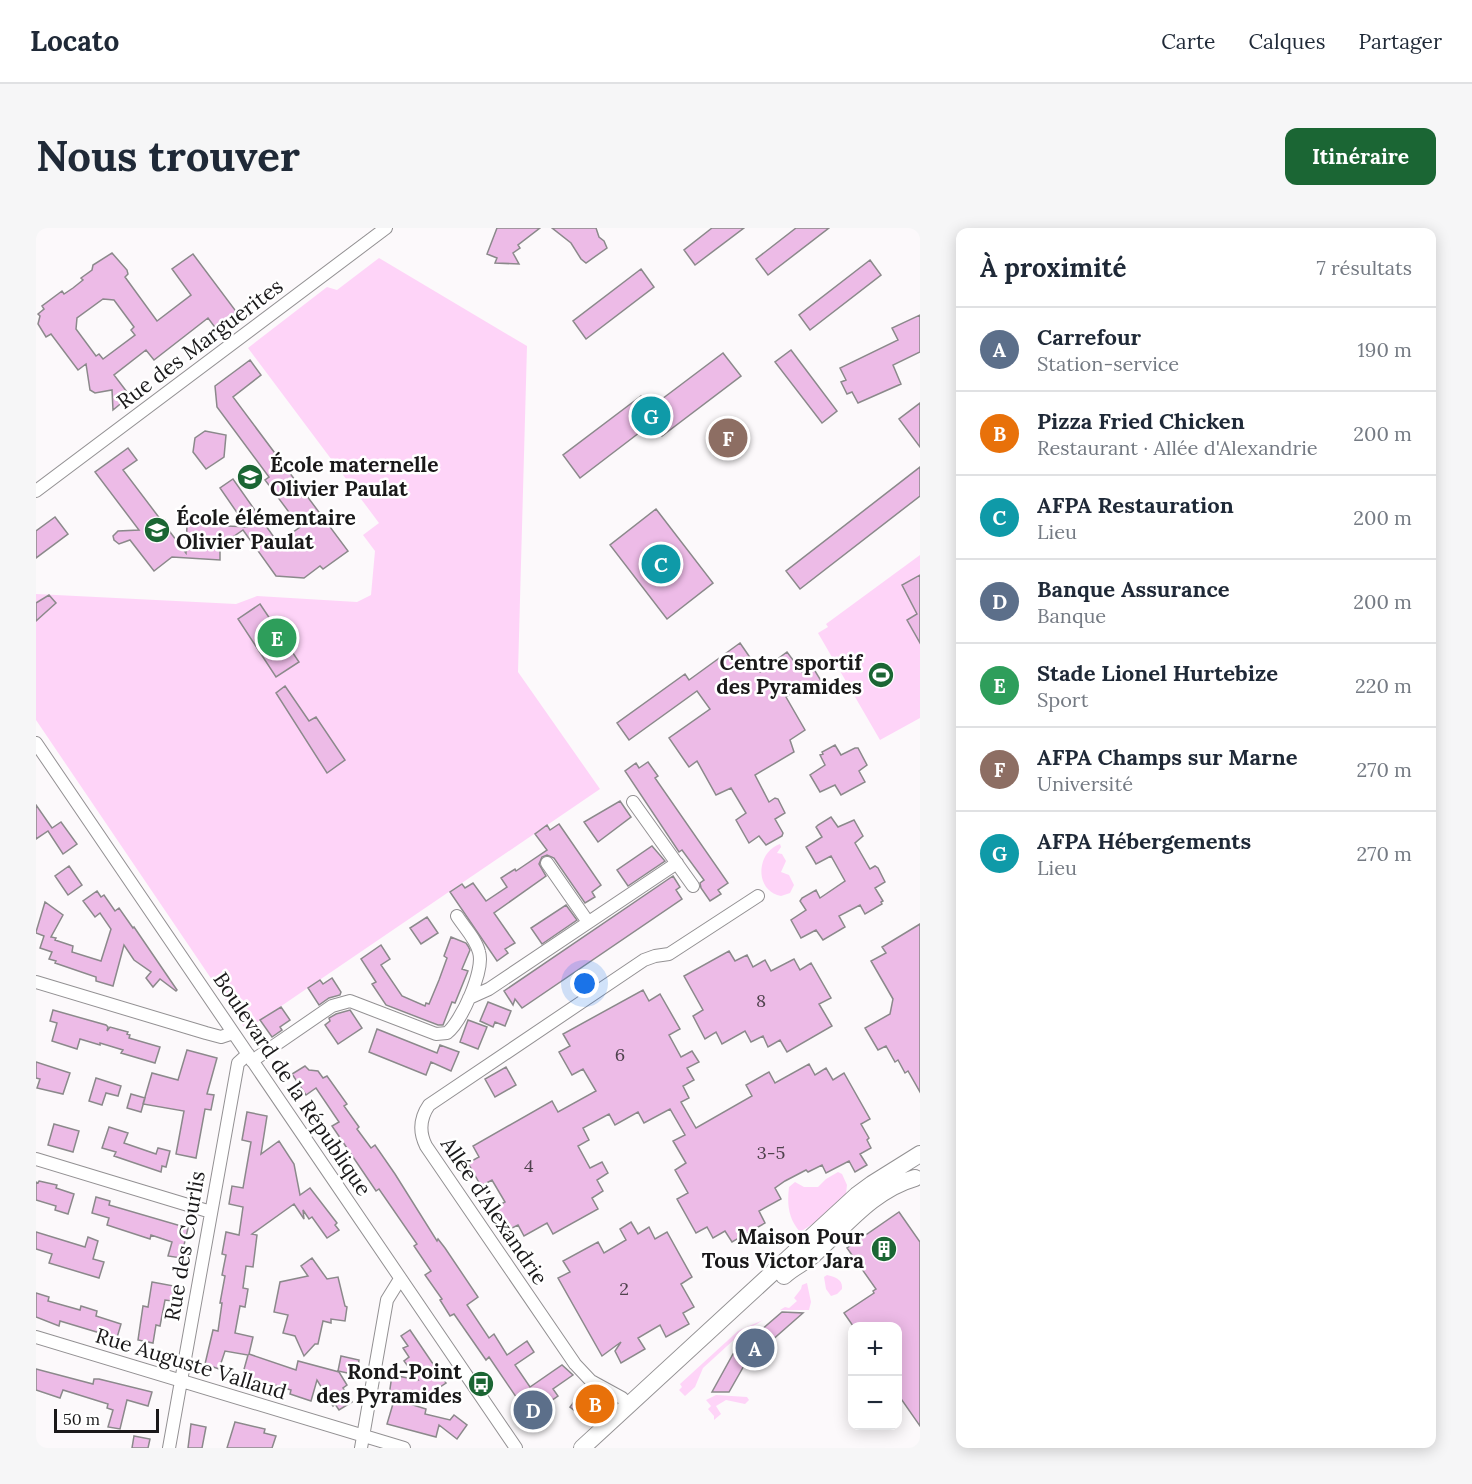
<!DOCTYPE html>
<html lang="fr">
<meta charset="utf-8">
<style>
:root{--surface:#fff;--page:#f6f6f7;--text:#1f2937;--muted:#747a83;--line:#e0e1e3;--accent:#1b6634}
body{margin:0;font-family:Lora,serif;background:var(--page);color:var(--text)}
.controls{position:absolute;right:18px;bottom:18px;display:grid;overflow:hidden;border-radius:12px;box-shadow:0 3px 15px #0003}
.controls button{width:54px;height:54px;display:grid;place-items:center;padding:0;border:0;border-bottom:2px solid var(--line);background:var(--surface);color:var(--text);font:30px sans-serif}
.scale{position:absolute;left:18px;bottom:15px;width:105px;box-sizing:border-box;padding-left:6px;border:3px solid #1a191a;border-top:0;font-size:16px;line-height:21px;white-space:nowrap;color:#1a191a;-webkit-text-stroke:4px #fff;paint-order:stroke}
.you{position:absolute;left:549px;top:756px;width:21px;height:21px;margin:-15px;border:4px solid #fff;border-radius:50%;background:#1a73e8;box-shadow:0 0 0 9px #1a73e833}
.badge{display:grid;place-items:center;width:39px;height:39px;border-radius:50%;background:var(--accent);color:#fff;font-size:20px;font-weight:700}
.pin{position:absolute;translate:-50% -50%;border:3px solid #fff;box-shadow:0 2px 6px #0006}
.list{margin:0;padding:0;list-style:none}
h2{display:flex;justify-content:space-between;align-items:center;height:78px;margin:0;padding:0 24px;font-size:26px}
h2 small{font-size:20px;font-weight:400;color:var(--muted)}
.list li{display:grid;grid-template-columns:39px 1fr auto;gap:18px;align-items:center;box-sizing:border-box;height:84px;padding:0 24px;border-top:2px solid var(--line)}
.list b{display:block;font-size:22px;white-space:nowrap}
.list p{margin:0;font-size:20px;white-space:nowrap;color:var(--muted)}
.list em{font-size:20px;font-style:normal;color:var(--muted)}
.map{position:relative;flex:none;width:884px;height:1220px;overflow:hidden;border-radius:12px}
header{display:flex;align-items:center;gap:36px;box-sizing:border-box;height:84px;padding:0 30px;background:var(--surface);border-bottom:2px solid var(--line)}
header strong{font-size:28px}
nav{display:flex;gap:33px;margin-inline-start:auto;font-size:21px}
.intro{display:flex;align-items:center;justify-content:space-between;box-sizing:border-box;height:144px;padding:0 36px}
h1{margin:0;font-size:42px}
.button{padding:15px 27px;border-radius:12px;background:var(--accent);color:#fff;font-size:21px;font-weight:700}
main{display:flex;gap:36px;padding:0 36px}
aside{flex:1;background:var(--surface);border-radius:12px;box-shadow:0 3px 15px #0003}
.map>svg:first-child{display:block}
</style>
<header>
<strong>Locato</strong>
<nav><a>Carte</a><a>Calques</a><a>Partager</a></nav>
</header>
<div class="intro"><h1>Nous trouver</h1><a class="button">Itinéraire</a></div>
<main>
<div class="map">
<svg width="884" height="1220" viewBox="0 0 884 1220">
<rect width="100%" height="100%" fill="#fcf9fb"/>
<path fill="#fed4f8" d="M343 30 491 118 482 444 564 561 210 802 0 492V366L200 376 221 368 321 374 335 367 339 323 327 307 343 295 212 120 291 59 301 62Z
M884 327V490L844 512 782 405 792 399 790 396Z
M744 616 745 619 741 625 746 626 750 633 745 644 753 647 758 657 754 665 745 668C718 663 720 624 744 616Z
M802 944 806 946 811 957 810 966 778 995 764 1004C752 990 751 976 753 959L759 954 768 959H782L790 951Z
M791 1047C799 1049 807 1051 806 1061L801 1066 795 1068 790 1061 788 1049Z
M771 1055 775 1074 773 1082H744L749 1079 753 1080 761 1073 758 1070 765 1061 766 1057Z
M727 1092 702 1108 667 1140 659 1159 649 1168 643 1162 646 1159 644 1156 702 1103Z
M680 1167 711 1169 713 1172 709 1176 690 1172 680 1178 685 1186 678 1192V1188L672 1181 675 1178 670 1172Z"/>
<path fill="#edbbe7" stroke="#8b898b" stroke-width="1.5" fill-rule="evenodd" d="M461 0H504L482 17 484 20 477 25 483 36 459 35 461 30 451 26Z
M516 0H560L563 9 568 13 571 20 550 35 545 31 535 15Z
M676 0H708L659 37 648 22Z
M760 0H793L732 47 720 31Z
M76 25 91 42 92 46 89 49 121 93 155 67 136 41 157 26 202 86 181 102 172 90 118 132 110 122 78 147 94 168 77 182 76 162 59 165 54 162 50 136 42 142 15 106 10 109 2 96 4 88 2 86 8 81 6 78 26 63 28 66 37 60 47 52 45 50 56 42 57 37ZM67 71 78 72 98 99 95 102 99 107 67 131 63 126 60 128 40 101 41 90Z
M834 32 845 47 774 102 763 87Z
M605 41 618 59 550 111 537 93Z
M884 87V124L857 137 865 156 822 175 816 164 811 166 805 154 810 152 804 140 862 112 856 100Z
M755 122 801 183 786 195 739 134Z
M687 125 705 148 626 208 616 195 544 250 527 227 605 168 614 180Z
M214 132 225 147 197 169 312 323 287 341 284 338 268 350 240 348 207 302 184 318V332L136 329 118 343 94 312 83 316 78 312 77 308 82 303 103 302 59 244 92 220 101 232 87 242 150 325 151 296 211 299 184 260 197 251 242 315 264 299 229 252 233 249 181 179 179 158Z
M884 175V219L863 191Z
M169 203 190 207 188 229 170 241 157 224 159 210Z
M884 239V268L764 361 750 343Z
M620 281 677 355 631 391 574 317Z
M19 289 32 306 0 330V303Z
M884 347V415L871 392 881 386 866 357Z
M13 367 20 375 0 393V375Z
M224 376 263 434 240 449 202 391Z
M704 415 724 444 751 424 766 444 776 438 787 456 775 465 768 456 750 469 769 502 754 512 758 524 719 547 733 574 739 570 742 571 749 585 739 591 747 605 746 608 730 617 723 608 713 615 700 592 710 585 695 560 680 567 661 533 653 539 633 510 674 481 661 463 593 512 581 495 649 446 653 452Z
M249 458 273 493 280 489 309 532 291 545 240 465Z
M799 517 805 527 819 520H822L831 537 823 543 829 554 805 567 799 557 784 564 774 547 789 537 784 527 787 526 786 524Z
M612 534 622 548 619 550 692 655 682 662 685 666 674 673 665 660 664 655 668 652 646 622 643 624 589 543 600 535 603 540Z
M584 573 595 589 562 614 548 594Z
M0 577 16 600 25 594 41 616 27 626 12 603 0 611Z
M795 589 802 599 818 592 827 608 819 615 834 641 839 638 842 640 849 654 839 660 847 673 845 674 846 676 829 686 824 677 803 688 809 699 787 712 780 702 765 710 755 692 770 682 764 673 766 670 780 662 784 670 809 653 795 628 780 636 770 619 786 609 780 599 782 597Z
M523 596 565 657 556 664 559 669 549 675 518 630 511 627 506 629 503 636 510 648 458 685 479 715 469 721 472 725 461 733 414 664 426 656 429 660 437 655 450 673 471 659 465 650 479 641 480 643 511 622 499 606 511 597 514 602Z
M616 618 629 633 592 658 581 642Z
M33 638 46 657 32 667 19 648Z
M637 648 644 659 640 662 646 671 486 780 479 771 477 777 468 763Z
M61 663 65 669 68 667 79 683 83 680 97 700 98 699 141 762 140 763 124 751 117 759 110 750 115 744 98 732 88 717 77 758 60 753V749L19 735 20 733 13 731 16 724 4 720 8 708 0 705V704L9 674 27 687 15 709 20 710 19 712 37 718 36 724 65 733 75 701 64 685 59 689 47 673Z
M530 677 541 692 506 716 495 700Z
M391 689 402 705 385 716 374 700Z
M884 696V864L872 843 869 845 862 832 859 834 850 818 842 822 829 800 854 786 857 771 835 733 850 725 846 719Z
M415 709 430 715 432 718 434 722 426 741 432 743 419 775 416 774 407 797H402L350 777 336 756 340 754 325 731 345 717 354 731 345 737 366 768 389 778 390 775 393 776 403 752 411 730 408 728Z
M693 723 699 733 711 727 717 739 729 732 735 743 758 731 764 742 775 735 795 770 783 776 796 798 751 824 744 812 732 819 727 808 715 814 709 803 686 816 680 804 669 811 657 788 667 782 648 748Z
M296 750 305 764 304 767 293 770 283 777 272 760 284 752 287 756Z
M607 762 613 773 624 766 644 801 633 807 645 829 656 823 663 834 651 840 658 852 647 858 653 870 645 874 660 900 716 868 710 857 733 844 739 855 773 836 779 847 790 840 797 852 808 845 834 891 825 896 833 910 831 912 835 920 824 926 831 937 819 944 813 933 790 945 786 937 772 944 770 942 749 953 739 960 745 971 723 983 729 995 696 1014 689 1003 677 1010 671 999 660 1005 641 971 652 965 639 942 650 935 637 913 649 907 634 881 608 895 602 884 579 897 573 886 547 900 553 912 542 918 554 940 566 934 572 945 561 952 567 963 556 970 562 981 517 1006 511 995 488 1008 482 997 470 1003 458 980 469 974 456 952 445 958 432 935 443 929 437 918 516 873 522 884 560 863 547 841 536 847 523 824 534 818 527 806Z
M452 774 475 783 469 798 459 794 457 799 444 793Z
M245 779 254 792 244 799 246 802 236 809 224 792Z
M17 782 70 797 72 799 71 803 74 799 92 804 91 806 94 807 93 810 124 819 119 835 85 825 87 822 64 815V817L44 811 41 821 16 813 21 795 14 793Z
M314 782 326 800 302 816 289 797 294 793 293 790 300 786Z
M432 792 451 799 442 821 424 814Z
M341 801 401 825 404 817 423 824 415 843 395 834 390 847 333 824Z
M151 822 181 830 171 866 178 867 175 882 169 881 160 930 140 926 148 883 107 876 116 845 142 852Z
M0 834 34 845 27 866 1 860 4 851 0 850Z
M269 838 273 842 282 843 287 850 291 848 311 876 308 878 323 899 321 901 335 920 339 917 359 946 401 1013 402 1011 409 1020 442 1069 431 1077 453 1110 458 1106 471 1127 491 1113 498 1124 479 1137 494 1159 526 1137 537 1147 517 1161 522 1168 493 1188 453 1129 450 1132 418 1086 414 1088 404 1072 406 1071 389 1047 395 1043 378 1018 381 1016 343 961 340 963 296 898 303 894 280 860 270 867 256 846Z
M470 839 480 857 459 869 449 851Z
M60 850 85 858 82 868 70 865 66 877 53 873Z
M95 866 109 870 105 884 91 880Z
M211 884 231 888 225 926 243 913 258 936 264 967 274 960 301 995 299 997 303 1002 291 1010 276 989 273 991 267 982 268 991 258 976 216 1006 221 1007 217 1039 210 1038 207 1060 212 1061 209 1079 204 1078 199 1105 217 1109 213 1126 260 1142 262 1133 303 1144 311 1157 307 1160 316 1174 303 1182 299 1176 297 1178 281 1152 275 1173 254 1166 255 1162 232 1155 230 1159 205 1152 212 1127 189 1123 183 1141 169 1136 177 1102 182 1103 186 1075H184L189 1048 186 1047 190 1027 186 1026 190 1004 203 1007 207 979 193 976 196 958 207 960 215 914 206 912Z
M18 896 43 903 37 924 12 917Z
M73 899 92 905 88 915 120 926 122 920 134 923 130 939 126 938 125 944 78 928 80 924 66 920Z
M3 953 21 957 20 960 38 966 32 986 19 982 20 978 0 972V954L2 955Z
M60 969 74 973 73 977 152 1000 145 1030 132 1028 136 1014 115 1007 114 1011 71 997 73 990 56 985Z
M863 984 884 1014V1198L861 1165V1098H817L808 1085 838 1065 837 1063 840 1061 811 1020Z
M595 994 602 1006 613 999 619 1011 631 1004 656 1049 645 1056 658 1079 647 1085 653 1096 630 1109 624 1097 602 1110 609 1121 585 1135 579 1123 585 1114 566 1128 522 1050 534 1044 527 1033 562 1014 568 1025 590 1012 584 1001Z
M0 1004 49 1019 52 1009 62 1013 57 1031 68 1034 63 1050 13 1035 16 1026 0 1021Z
M276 1030 291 1051 302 1049 309 1078 311 1079 309 1093 295 1091V1095L287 1093 282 1116H279L268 1128 259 1108 247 1105 252 1087 238 1084 244 1054 272 1048 265 1038Z
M116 1054 138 1058 136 1073 129 1072 124 1098 120 1097 117 1115 102 1112 107 1078 112 1079Z
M0 1065 13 1069 12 1073 44 1082 45 1078 61 1083 60 1088 85 1096 80 1113 63 1108 64 1105 24 1093 23 1098 0 1089Z
M746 1084 767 1085 709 1136 693 1164H676L697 1126Z
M374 1102 410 1155 377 1177 390 1181 389 1186 414 1192 418 1187 431 1197 421 1211 403 1197 400 1209 351 1196 359 1169 353 1168 356 1147 382 1152 368 1133 373 1129 367 1120 372 1118 365 1108Z
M305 1128 323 1132 321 1147 302 1143Z
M0 1141 57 1156 58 1151H63L116 1164 112 1178 91 1172 84 1201 72 1199 77 1182 71 1180 72 1176 27 1162 24 1170 0 1162Z
M549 1159 565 1173 550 1192 534 1179Z
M199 1194 229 1201 228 1205 240 1208 236 1220H191Z
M155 1196 170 1199 166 1220H152Z
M98 1208 114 1211 112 1220H96Z"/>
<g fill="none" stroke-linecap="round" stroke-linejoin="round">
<g stroke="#939193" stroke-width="14">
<path id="street" d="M0 263 350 0
M0 515 480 1220
M597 574 657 658
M511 635 552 694
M0 754 170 805 185 809 197 805
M433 770 453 761 641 635
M216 833 296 778 314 773 400 806 411 805C425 794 449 742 443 724 440 711 428 699 421 688
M0 931 175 984
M0 1109 368 1220
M593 1177 586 1170 555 1153 539 1136 390 918C383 904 384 890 393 877L608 732 619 728 633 726 722 668
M133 1220 202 835 212 826
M325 1220 351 1072 364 1051"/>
</g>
<g stroke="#939193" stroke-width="18">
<path id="secondary" d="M748 1048C756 1040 766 1036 775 1029 807 1001 836 962 879 950
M546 1220 821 967 836 956 884 926"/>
</g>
<use href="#street" stroke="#fff" stroke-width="12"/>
<use href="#secondary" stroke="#fff" stroke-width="16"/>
</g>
<defs>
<g id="school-disc" transform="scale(1.35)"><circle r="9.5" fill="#1b6634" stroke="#fff"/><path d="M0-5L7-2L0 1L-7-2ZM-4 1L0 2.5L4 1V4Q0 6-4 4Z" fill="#fff"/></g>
<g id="stadium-disc" transform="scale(1.35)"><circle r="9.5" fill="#1b6634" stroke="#fff"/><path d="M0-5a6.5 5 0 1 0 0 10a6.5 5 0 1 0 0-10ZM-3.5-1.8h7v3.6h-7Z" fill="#fff"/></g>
<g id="building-disc" transform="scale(1.35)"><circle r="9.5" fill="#1b6634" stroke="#fff"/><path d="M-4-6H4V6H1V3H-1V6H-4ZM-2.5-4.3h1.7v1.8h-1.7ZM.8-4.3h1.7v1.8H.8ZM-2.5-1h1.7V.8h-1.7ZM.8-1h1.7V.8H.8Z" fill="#fff"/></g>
<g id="bus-disc" transform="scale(1.35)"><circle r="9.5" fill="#1b6634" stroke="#fff"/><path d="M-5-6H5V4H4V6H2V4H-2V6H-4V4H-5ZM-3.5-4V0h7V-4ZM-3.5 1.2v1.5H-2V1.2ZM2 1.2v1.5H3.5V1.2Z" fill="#fff"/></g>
</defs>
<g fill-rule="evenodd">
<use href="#school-disc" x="214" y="249"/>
<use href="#school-disc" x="121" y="302"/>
<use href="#stadium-disc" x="845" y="447"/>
<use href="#building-disc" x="848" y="1021"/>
<use href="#bus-disc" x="445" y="1156"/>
</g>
<g text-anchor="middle" stroke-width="5" stroke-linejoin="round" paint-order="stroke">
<g font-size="18" fill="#4f424d">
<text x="725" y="779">8</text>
<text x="584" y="833">6</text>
<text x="735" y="931">3-5</text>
<text x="493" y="944">4</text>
<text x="588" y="1067">2</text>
</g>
<g font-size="21" fill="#1a191a" stroke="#fff">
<text transform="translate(164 116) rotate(-37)" y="7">Rue des Marguerites</text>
<text transform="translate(256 856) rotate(56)" y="7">Boulevard de la République</text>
<text transform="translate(458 983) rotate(56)" y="7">Allée d'Alexandrie</text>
<text transform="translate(149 1018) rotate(-80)" y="7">Rue des Courlis</text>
<text transform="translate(155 1136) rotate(17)" y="7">Rue Auguste Vallaud</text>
</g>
<g font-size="21" font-weight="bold" fill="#1a191a" stroke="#fff" text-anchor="end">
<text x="234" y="244" text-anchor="start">École maternelle<tspan x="234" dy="24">Olivier Paulat</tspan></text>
<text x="140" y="297" text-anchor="start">École élémentaire<tspan x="140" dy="24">Olivier Paulat</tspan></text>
<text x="826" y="442">Centre sportif<tspan x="826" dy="24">des Pyramides</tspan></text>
<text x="828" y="1016">Maison Pour<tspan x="828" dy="24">Tous Victor Jara</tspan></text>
<text x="426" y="1151">Rond-Point<tspan x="426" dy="24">des Pyramides</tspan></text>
</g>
</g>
</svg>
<div class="controls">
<button>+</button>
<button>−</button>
</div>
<div class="scale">50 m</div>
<div class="you"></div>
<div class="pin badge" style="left:719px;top:1120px;background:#5c6f8a">A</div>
<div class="pin badge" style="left:559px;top:1176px;background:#e8710a">B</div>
<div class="pin badge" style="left:625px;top:336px;background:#0f9aa8">C</div>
<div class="pin badge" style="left:497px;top:1182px;background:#5c6f8a">D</div>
<div class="pin badge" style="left:241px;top:410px;background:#2e9e5b">E</div>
<div class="pin badge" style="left:692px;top:210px;background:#8d6e63">F</div>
<div class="pin badge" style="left:615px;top:188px;background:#0f9aa8">G</div>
</div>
<aside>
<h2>À proximité<small>7 résultats</small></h2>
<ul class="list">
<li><span class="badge" style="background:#5c6f8a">A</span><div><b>Carrefour</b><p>Station-service</p></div><em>190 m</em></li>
<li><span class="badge" style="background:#e8710a">B</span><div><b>Pizza Fried Chicken</b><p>Restaurant · Allée d'Alexandrie</p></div><em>200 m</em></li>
<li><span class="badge" style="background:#0f9aa8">C</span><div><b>AFPA Restauration</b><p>Lieu</p></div><em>200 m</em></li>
<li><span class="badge" style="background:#5c6f8a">D</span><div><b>Banque Assurance</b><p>Banque</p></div><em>200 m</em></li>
<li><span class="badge" style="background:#2e9e5b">E</span><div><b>Stade Lionel Hurtebize</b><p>Sport</p></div><em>220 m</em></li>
<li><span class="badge" style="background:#8d6e63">F</span><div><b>AFPA Champs sur Marne</b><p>Université</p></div><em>270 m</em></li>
<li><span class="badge" style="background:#0f9aa8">G</span><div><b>AFPA Hébergements</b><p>Lieu</p></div><em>270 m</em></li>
</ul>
</aside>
</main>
